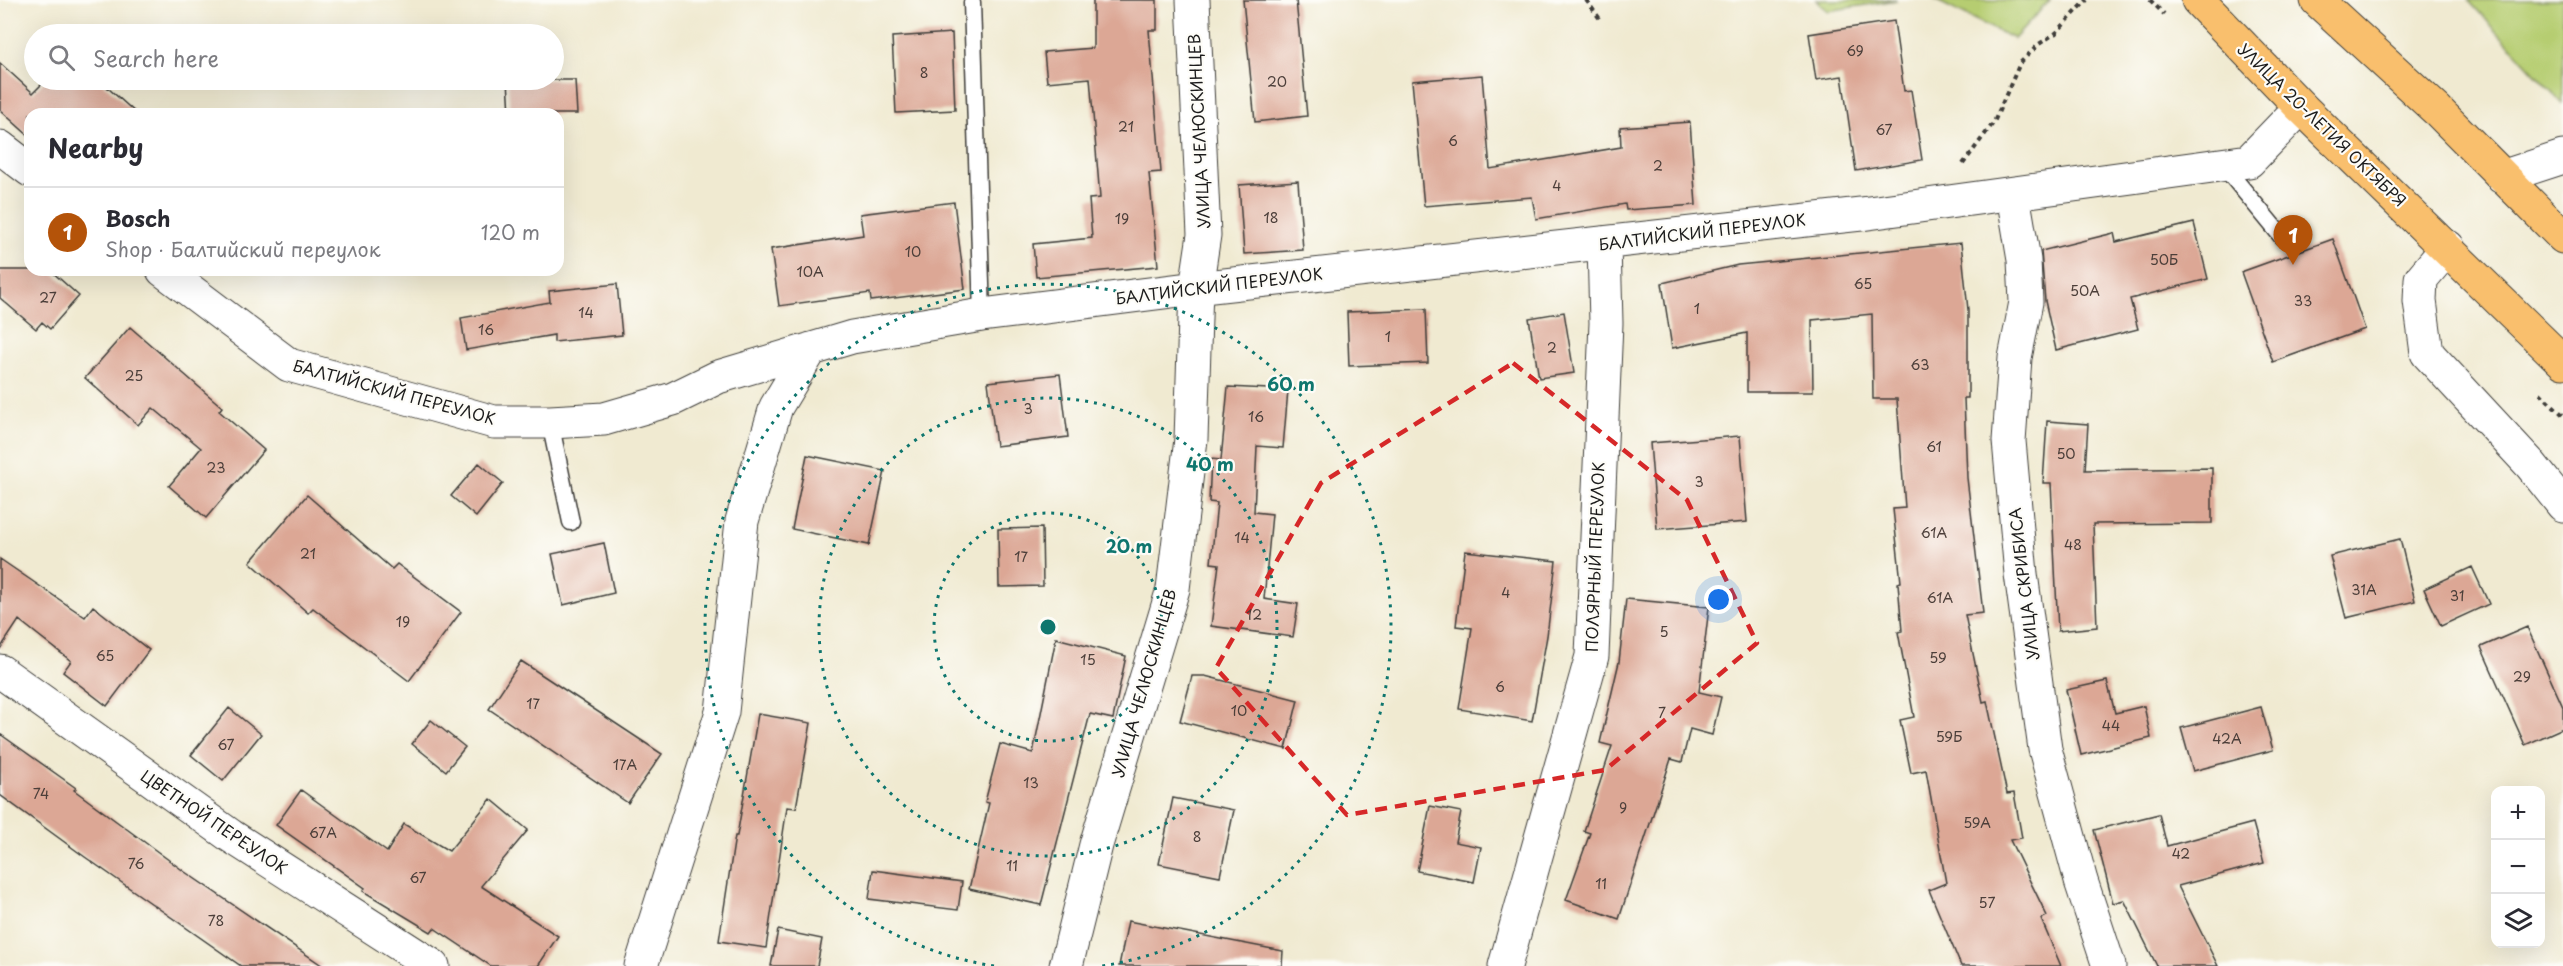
<!DOCTYPE html>
<meta charset="utf-8">
<style>
:root{--surface:#fff;--page:#f2f2f3;--text:#2b2b33;--muted:#7c7c81;--line:#e1e1e2;--accent:#b45309}
body{margin:0;font-family:"Playpen Sans",sans-serif;background:var(--page);color:var(--text)}
.controls{position:absolute;right:18px;bottom:18px;display:grid;overflow:hidden;border-radius:12px;box-shadow:0 6px 24px #0002}
.controls button{width:54px;height:54px;display:grid;place-items:center;padding:0;border:0;border-bottom:2px solid var(--line);background:var(--surface);color:var(--text);font:30px sans-serif}
.you{position:absolute;left:1719px;top:600px;width:21px;height:21px;margin:-15px;border:4px solid #fff;border-radius:50%;background:#1a73e8;box-shadow:0 0 0 9px #1a73e833}
.badge{display:grid;place-items:center;width:39px;height:39px;border-radius:50%;background:var(--accent);color:#fff;font-size:20px;font-weight:700}
.pin{position:absolute;translate:-50% -50px;filter:drop-shadow(0 2px 3px #0008)}
.pin::after{content:'';position:absolute;top:32px;width:21px;height:18px;background:inherit;clip-path:polygon(0 0,100% 0,50% 100%)}
.list{margin:0;padding:0;list-style:none}
h2{display:flex;justify-content:space-between;align-items:center;height:78px;margin:0;padding:0 24px;font-size:26px}
h2 small{font-size:20px;font-weight:400;color:var(--muted)}
.list li{display:grid;grid-template-columns:39px 1fr auto;gap:18px;align-items:center;box-sizing:border-box;height:90px;padding:0 24px;border-top:2px solid var(--line)}
.list b{display:block;font-size:22px;white-space:nowrap}
.list p{margin:0;font-size:20px;white-space:nowrap;color:var(--muted)}
.list em{font-size:20px;font-style:normal;color:var(--muted)}
.icon{flex:none;width:33px;height:33px;fill:none;stroke:currentColor;stroke-width:2;stroke-linecap:round;stroke-linejoin:round}
.map{position:relative;flex:none;width:2563px;height:966px;overflow:hidden}
.search{position:absolute;background:var(--surface);box-shadow:0 6px 24px #0002;left:24px;top:24px;width:540px;height:66px;display:flex;align-items:center;gap:15px;box-sizing:border-box;padding:0 21px;border-radius:33px;color:var(--muted);font-size:22px}
.panel{position:absolute;background:var(--surface);box-shadow:0 6px 24px #0002;left:24px;top:108px;width:540px;height:168px;border-radius:18px}
.map>svg:first-child{display:block}
</style>
<div class="map">
<svg width="2563" height="966" viewBox="0 0 2563 966">
<rect width="100%" height="100%" fill="#fdfcf7"/>
<filter id="ink" filterUnits="userSpaceOnUse"><feTurbulence type="fractalNoise" baseFrequency=".0167" numOctaves="2"/><feDisplacementMap in="SourceGraphic" scale="12" xChannelSelector="R" yChannelSelector="G"/><feConvolveMatrix kernelMatrix="1 2 1 2 8 2 1 2 1" color-interpolation-filters="sRGB"/></filter>
<filter id="wash" filterUnits="userSpaceOnUse"><feTurbulence type="fractalNoise" baseFrequency=".008" numOctaves="4" result="noise"/><feDisplacementMap in="SourceGraphic" scale="24" xChannelSelector="R" yChannelSelector="G"/><feGaussianBlur stdDeviation="1.35" result="paint"/><feColorMatrix in="noise" values="0 0 0 0 0 0 0 0 0 0 0 0 0 0 0 0 0 1.4 0 .05"/><feComposite in="paint" operator="in"/></filter>
<g filter="url(#wash)">
<rect width="100%" height="100%" fill="#f0ead1"/>
<path fill="#b6cd71" stroke="#697446" stroke-width="1.5" d="M1816 0H1897L1828 11Z
M1935 0H2050L2014 39Z
M2468 0H2563V104Z"/>
<g id="blocks">
<path fill="#dca795" d="M1093 0H1157V30H1149L1161 172 1149 173 1158 266 1036 277 1033 244 1092 238 1089 199 1100 198 1090 78 1047 82 1044 52 1093 48Z
M1243 0H1296L1307 116 1255 122Z
M1894 21 1904 91 1911 90 1922 160 1856 171 1842 76 1816 80 1809 34Z
M952 33 955 110 896 113 892 37Z
M0 63 33 93 46 80H99L137 114H30V137L0 110Z
M1482 75 1490 169 1621 147 1620 127 1690 122 1696 205 1626 210 1625 204 1536 219 1532 197 1424 206 1412 81Z
M508 80H575L577 114H510Z
M1298 181 1303 250 1244 254 1239 185Z
M954 202 965 289 871 301 870 293 779 306 771 249 863 235 860 214Z
M2194 223 2208 279 2130 299 2138 329 2056 350 2045 301 2041 251 2114 233 2116 242Z
M2333 239 2365 329 2273 362 2241 272Z
M1961 243 1968 310V398H1964L1967 478 1983 613 1965 615 1983 702 1987 701 2007 794 2014 793 2022 838 2010 840 2047 916 2041 919 2061 966H1961L1929 890 1946 883 1926 770 1911 773 1900 720 1914 717 1898 632 1902 631 1898 583 1901 582 1893 509 1905 508 1897 399H1873L1872 314 1812 320 1813 392H1747V333L1672 348 1662 283 1738 265Z
M0 270H50L79 296 50 329 42 322 36 329 0 298Z
M617 284 622 335 554 342V335L466 350 461 318 550 302 549 291Z
M1426 309 1428 363 1349 366 1347 312Z
M1564 312 1574 373 1539 378 1529 318Z
M130 327 222 407 219 411 264 450 206 518 169 486 201 448 153 408 138 425 85 378Z
M1060 374 1068 437 996 446 988 382Z
M1228 387 1288 390 1283 448 1257 446 1254 512 1272 514 1264 599 1298 604 1293 637 1211 626 1219 564 1211 563 1217 503 1209 502 1211 459 1221 460Z
M2047 421 2088 424 2085 470 2212 468V523L2093 524 2097 627 2058 631 2051 483H2043Z
M1740 436 1747 522 1657 529 1650 443Z
M807 455 885 471 869 545 792 529Z
M479 463 503 483 476 517 451 496Z
M307 495 392 569 397 564 461 612 409 681 313 608 308 613 250 562Z
M1042 528 1043 586 999 587 998 529Z
M2400 539 2415 601 2346 618 2330 556Z
M604 543 614 593 563 605 552 554Z
M1465 551 1556 561 1547 636 1532 721 1459 709 1472 628 1456 626Z
M0 559 85 617 93 606 149 650 107 706 63 672 71 661 19 620 0 649Z
M2472 567 2489 604 2441 626 2424 589Z
M1626 599 1709 607 1699 692 1721 697 1712 735 1690 729 1682 762 1671 759 1619 919 1566 900 1590 833 1584 831 1612 746 1600 743 1619 662Z
M2527 627 2563 707V728L2525 745 2481 647Z
M1056 638 1126 656 1113 719 1090 714 1041 905 969 889 989 803 985 802 1000 744 1033 753Z
M521 661 662 754 628 803 489 709Z
M1192 676H1205L1298 700 1286 749 1180 721Z
M2107 681 2115 713 2144 706 2151 738 2081 755 2066 690Z
M2261 707 2273 750 2193 771 2181 728Z
M229 708 261 734 223 781 191 755Z
M758 714 811 723 796 808 787 807 766 948 719 941 735 836H737Z
M431 720 465 747 446 771 412 744Z
M0 734 76 788 74 790 185 872 323 966H241L85 857 0 795Z
M301 790 387 852 404 824 449 851 491 799 528 830 481 886 558 936 538 966H491L434 928 431 932 363 891 365 888 276 825Z
M1173 798 1234 810 1220 876 1159 864Z
M1430 806 1461 812 1455 842 1481 847 1474 882 1417 871Z
M2159 814 2167 846 2253 823 2264 863 2178 886 2218 966H2157L2124 900 2113 903 2094 830Z
M873 870 962 882 958 910 869 899Z
M1128 921 1283 951 1282 966H1119Z
M778 930 822 939 817 966H771Z"/>
</g>
</g>
<g filter="url(#ink)">
<use href="#blocks" fill-opacity="0" stroke="#3c3b37" stroke-width="1.5"/>
<g fill="none" stroke-linecap="round" stroke-linejoin="round">
<g stroke="#3c3b37" stroke-width="19">
<path id="lane" d="M972 2 982 315
M2222 164 2282 237
M550 422 571 522"/>
</g>
<g stroke="#3c3b37" stroke-width="35">
<path id="street" d="M0 147 30 170
M2502 177 2563 157
M2013 195 2024 260 2026 302 2015 358 2009 441 2021 574 2045 749 2081 881 2109 966
M2448 247 2421 279 2420 301 2427 353 2531 465 2563 505
M163 270 289 365 494 422H550L604 419 673 399 718 377 852 337 982 315 1196 288 1861 214 2249 161 2301 107
M0 671 231 836 433 966
M641 966 722 712 742 521 776 407 811 349
M1066 966 1096 845 1173 589 1191 439 1196 288 1204 235 1193 0
M1505 966 1592 656 1606 323 1604 244"/>
</g>
<g stroke="#3c3b37" stroke-width="35">
<path id="primary" d="M2198 0 2301 107 2563 362
M2317 0 2438 111 2563 237"/>
</g>
<path stroke="#3c3b37" stroke-width="4" stroke-dasharray="4.5 4.5" stroke-linecap="butt" d="M1586 0 1600 19
M2150 0 2164 14
M1963 164 1994 122 2020 63 2039 44 2056 33 2087 0
M2540 393 2563 415"/>
<use href="#lane" stroke="#fff" stroke-width="16"/>
<use href="#street" stroke="#fff" stroke-width="33"/>
<use href="#primary" stroke="#f9bf6d" stroke-width="33"/>
</g>
</g>
<path fill="none" stroke="#d62828" stroke-width="4.5" stroke-dasharray="12 8" stroke-linejoin="round" d="M1513 363 1687 500 1757 643 1605 770 1347 815 1216 668 1321 483Z"/>
<g fill="none" stroke="#0f766e" stroke-width="3" stroke-dasharray="3 6">
<circle cx="1048" cy="627" r="114"/>
<circle cx="1048" cy="627" r="229"/>
<path d="M994 966A343 343 0 1 1 1102 966"/>
</g>
<g text-anchor="middle" stroke-width="4.5" stroke-linejoin="round" paint-order="stroke">
<g font-size="14" fill="#4c3f3a">
<text x="1855" y="56">69</text>
<text x="924" y="78">8</text>
<text x="1277" y="87">20</text>
<text x="1126" y="132">21</text>
<text x="1884" y="135">67</text>
<text x="1453" y="146">6</text>
<text x="1658" y="171">2</text>
<text x="1557" y="191">4</text>
<text x="1271" y="223">18</text>
<text x="1122" y="224">19</text>
<text x="913" y="257">10</text>
<text x="2164" y="265">50Б</text>
<text x="810" y="277">10А</text>
<text x="1863" y="289">65</text>
<text x="2085" y="296">50А</text>
<text x="48" y="303">27</text>
<text x="2303" y="306">33</text>
<text x="1697" y="314">1</text>
<text x="586" y="318">14</text>
<text x="486" y="335">16</text>
<text x="1388" y="342">1</text>
<text x="1552" y="353">2</text>
<text x="1920" y="370">63</text>
<text x="134" y="381">25</text>
<text x="1028" y="414">3</text>
<text x="1256" y="422">16</text>
<text x="1934" y="452">61</text>
<text x="2066" y="459">50</text>
<text x="216" y="473">23</text>
<text x="1699" y="487">3</text>
<text x="1934" y="538">61А</text>
<text x="1242" y="543">14</text>
<text x="2073" y="550">48</text>
<text x="308" y="559">21</text>
<text x="1021" y="562">17</text>
<text x="2364" y="595">31А</text>
<text x="1506" y="598">4</text>
<text x="2457" y="601">31</text>
<text x="1940" y="603">61А</text>
<text x="1254" y="620">12</text>
<text x="403" y="627">19</text>
<text x="1664" y="637">5</text>
<text x="105" y="661">65</text>
<text x="1938" y="663">59</text>
<text x="1088" y="665">15</text>
<text x="2522" y="682">29</text>
<text x="1500" y="692">6</text>
<text x="533" y="709">17</text>
<text x="1239" y="716">10</text>
<text x="1662" y="718">7</text>
<text x="2111" y="731">44</text>
<text x="1949" y="742">59Б</text>
<text x="2227" y="744">42А</text>
<text x="226" y="750">67</text>
<text x="625" y="770">17А</text>
<text x="1031" y="788">13</text>
<text x="41" y="799">74</text>
<text x="1623" y="813">9</text>
<text x="1977" y="828">59А</text>
<text x="323" y="838">67А</text>
<text x="1197" y="842">8</text>
<text x="2181" y="859">42</text>
<text x="136" y="869">76</text>
<text x="1012" y="871">11</text>
<text x="418" y="883">67</text>
<text x="1601" y="889">11</text>
<text x="1987" y="908">57</text>
<text x="216" y="926">78</text>
</g>
<g font-size="16" fill="#1c1c1c" stroke="#fdfcf7">
<text transform="translate(2322 125) rotate(44)" y="6">УЛИЦА 20-ЛЕТИЯ ОКТЯБРЯ</text>
<text transform="translate(1199 131) rotate(-93)" y="6">УЛИЦА ЧЕЛЮСКИНЦЕВ</text>
<text transform="translate(1702 232) rotate(-7)" y="6">БАЛТИЙСКИЙ ПЕРЕУЛОК</text>
<text transform="translate(1219 286) rotate(-7)" y="6">БАЛТИЙСКИЙ ПЕРЕУЛОК</text>
<text transform="translate(394 392) rotate(15)" y="6">БАЛТИЙСКИЙ ПЕРЕУЛОК</text>
<text transform="translate(1595 557) rotate(-88)" y="6">ПОЛЯРНЫЙ ПЕРЕУЛОК</text>
<text transform="translate(2024 584) rotate(-97)" y="6">УЛИЦА СКРИБИСА</text>
<text transform="translate(1144 683) rotate(-74)" y="6">УЛИЦА ЧЕЛЮСКИНЦЕВ</text>
<text transform="translate(214 822) rotate(34)" y="6">ЦВЕТНОЙ ПЕРЕУЛОК</text>
</g>
</g>
<circle cx="1048" cy="627" r="9" fill="#0f766e" stroke="#fdfcf7" stroke-width="3"/>
<g font-size="18" text-anchor="middle" font-weight="bold" fill="#0f766e" stroke="#fdfcf7" stroke-width="4.5" stroke-linejoin="round" paint-order="stroke">
<text x="1291" y="391">60 m</text>
<text x="1210" y="471">40 m</text>
<text x="1129" y="553">20 m</text>
</g>
</svg>
<div class="controls">
<button>+</button>
<button>−</button>
<button><svg class="icon" aria-label="layers" viewBox="0 0 24 24"><path d="M12 4l9 5-9 5-9-5zM3 14l9 5 9-5"/></svg></button>
</div>
<div class="you"></div>
<div class="pin badge" style="left:2293px;top:265px">1</div>
<div class="search"><svg class="icon" aria-label="search" viewBox="0 0 24 24"><circle cx="10" cy="10" r="6"/><path d="M15 15l6 6"/></svg>Search here</div>
<section class="panel">
<h2>Nearby<small></small></h2>
<ul class="list">
<li><span class="badge">1</span><div><b>Bosch</b><p>Shop · Балтийский переулок</p></div><em>120 m</em></li>
</ul>
</section>
</div>
